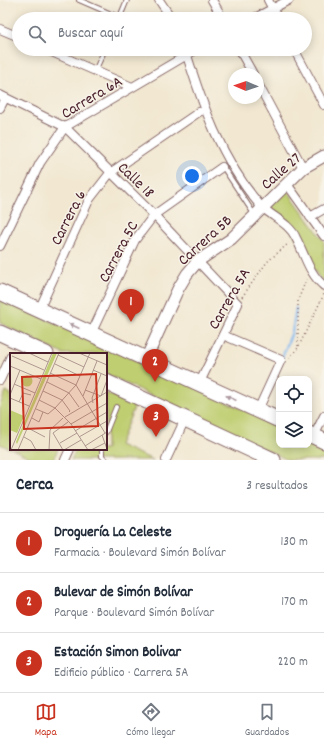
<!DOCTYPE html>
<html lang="es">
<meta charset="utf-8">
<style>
:root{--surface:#fff;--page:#f6f6f7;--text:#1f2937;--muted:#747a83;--line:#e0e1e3;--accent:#c8321e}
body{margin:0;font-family:Dekko,sans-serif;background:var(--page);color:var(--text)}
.controls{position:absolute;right:12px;bottom:12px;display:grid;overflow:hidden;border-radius:8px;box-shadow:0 2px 10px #0003}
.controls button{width:36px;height:36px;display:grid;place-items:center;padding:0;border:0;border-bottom:1px solid var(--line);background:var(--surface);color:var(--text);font:20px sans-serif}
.compass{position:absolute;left:228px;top:68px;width:36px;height:36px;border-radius:50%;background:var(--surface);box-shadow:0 2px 10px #0003;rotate:272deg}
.you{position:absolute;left:192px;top:176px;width:14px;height:14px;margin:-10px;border:3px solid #fff;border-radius:50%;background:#1a73e8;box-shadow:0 0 0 6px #1a73e833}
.badge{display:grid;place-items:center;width:26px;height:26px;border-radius:50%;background:var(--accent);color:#fff;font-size:13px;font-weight:700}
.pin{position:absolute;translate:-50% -33px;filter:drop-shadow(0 1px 2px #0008)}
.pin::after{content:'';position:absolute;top:21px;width:14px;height:12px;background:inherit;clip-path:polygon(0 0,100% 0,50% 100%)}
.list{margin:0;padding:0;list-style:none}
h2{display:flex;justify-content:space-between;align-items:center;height:52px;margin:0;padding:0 16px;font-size:17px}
h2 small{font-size:13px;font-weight:400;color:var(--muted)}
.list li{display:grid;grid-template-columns:26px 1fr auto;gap:12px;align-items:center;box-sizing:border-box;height:60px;padding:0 16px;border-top:1px solid var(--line)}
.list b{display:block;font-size:15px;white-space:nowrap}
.list p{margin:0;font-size:13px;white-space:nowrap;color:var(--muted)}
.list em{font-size:13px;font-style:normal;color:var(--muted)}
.icon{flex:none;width:22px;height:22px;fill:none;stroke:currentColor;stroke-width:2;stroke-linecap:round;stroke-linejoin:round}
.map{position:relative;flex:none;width:324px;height:460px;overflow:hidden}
.search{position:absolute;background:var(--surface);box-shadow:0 2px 10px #0003;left:12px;right:12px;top:12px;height:44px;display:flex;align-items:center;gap:10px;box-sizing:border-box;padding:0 14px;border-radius:22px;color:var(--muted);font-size:15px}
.sheet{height:232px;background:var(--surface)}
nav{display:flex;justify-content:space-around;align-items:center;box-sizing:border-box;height:56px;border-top:1px solid var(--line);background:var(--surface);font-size:11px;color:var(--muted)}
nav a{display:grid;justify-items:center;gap:2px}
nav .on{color:var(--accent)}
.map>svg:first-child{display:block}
</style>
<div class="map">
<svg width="324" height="460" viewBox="0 0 324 460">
<rect width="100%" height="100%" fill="#f7f3e8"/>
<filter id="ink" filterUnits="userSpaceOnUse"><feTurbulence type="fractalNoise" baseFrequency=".025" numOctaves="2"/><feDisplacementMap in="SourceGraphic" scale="8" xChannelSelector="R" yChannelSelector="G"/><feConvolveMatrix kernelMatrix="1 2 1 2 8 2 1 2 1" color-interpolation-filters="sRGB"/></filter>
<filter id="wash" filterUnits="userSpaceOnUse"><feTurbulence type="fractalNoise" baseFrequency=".012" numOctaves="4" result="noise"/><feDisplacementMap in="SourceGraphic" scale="16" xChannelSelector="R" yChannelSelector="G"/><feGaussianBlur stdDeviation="0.9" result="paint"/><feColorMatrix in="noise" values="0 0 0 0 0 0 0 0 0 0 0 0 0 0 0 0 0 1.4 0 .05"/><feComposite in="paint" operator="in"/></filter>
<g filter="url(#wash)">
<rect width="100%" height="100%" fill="#f2e8d2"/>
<path fill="#bfce71" stroke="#84764e" d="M287 190 324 241V282L318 276 286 221 270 208Z
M0 298 279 426V445H309V440L324 447V460H288L106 374V354H63L0 323Z
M6 391 11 394V449L0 444V405Z
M106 393 135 405 119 445 153 460H71L76 449H106Z
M12 449H58L53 460H36Z"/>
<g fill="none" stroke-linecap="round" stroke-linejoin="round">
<path stroke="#7eb7ef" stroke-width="2.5" d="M282 358 292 332 296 308"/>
</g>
</g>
<g filter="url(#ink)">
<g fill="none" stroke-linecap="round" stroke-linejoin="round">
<g stroke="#856565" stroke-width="6">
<path id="lane" d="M79 0 123 19
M119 19 127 0
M95 71 105 49
M223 167 254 214
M106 432 116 407
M102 449V456L106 460"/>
</g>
<g stroke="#856565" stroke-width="10">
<path id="street" d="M159 0 172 19
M212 0 223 19
M268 0 278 19
M253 19 289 0
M0 29 19 37
M45 49 132 87
M185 49C202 104 221 159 259 204
M239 49 253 74
M294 49 324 105
M258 84 303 168
M0 95 65 127 154 215 238 304 199 384
M0 108 5 98
M287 184 324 236
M267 211C277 219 291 226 296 238 305 255 309 274 324 286
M310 217 324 209
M0 246 40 163 65 127 197 49
M39 310 89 200 110 173 199 112
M91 334 135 240 154 215 222 167
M223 335 281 360 258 410
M0 380 11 356
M314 436 324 416
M65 460 70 449
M166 460 185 419"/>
</g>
<g stroke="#856565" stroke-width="13">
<path id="secondary" d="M146 359 178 289 187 274 198 261 231 239 303 168 324 156"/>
</g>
<g stroke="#856565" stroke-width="17">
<path id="highway" d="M0 292 279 420
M0 333 46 354
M106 382 273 460
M309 434 324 441"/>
</g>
<path stroke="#856565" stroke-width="1.5" stroke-dasharray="1 3" stroke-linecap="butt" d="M242 297 267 262 289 243
M298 346V300L307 278
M289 358 298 348 324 294"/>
<use href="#lane" stroke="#fff" stroke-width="4"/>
<use href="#street" stroke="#fff" stroke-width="8"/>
<use href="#secondary" stroke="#fff" stroke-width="11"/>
<use href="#highway" stroke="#fff" stroke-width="15"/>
</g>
<defs><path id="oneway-solid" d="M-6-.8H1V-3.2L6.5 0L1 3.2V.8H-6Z"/></defs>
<g fill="#ae9aa0">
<use href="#oneway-solid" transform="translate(74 326) rotate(-155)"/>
<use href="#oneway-solid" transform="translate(231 398) rotate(-155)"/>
</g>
</g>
<g text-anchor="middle" stroke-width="3" stroke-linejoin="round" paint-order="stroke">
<g font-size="16" fill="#4a1f2b" stroke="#f7f3e8">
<text transform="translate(91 96) rotate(-31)" y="6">Carrera 6A</text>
<text transform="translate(280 170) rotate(-41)" y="6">Calle 27</text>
<text transform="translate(137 179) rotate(44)" y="6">Calle 18</text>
<text transform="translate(67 217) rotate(-63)" y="6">Carrera 6</text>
<text transform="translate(204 239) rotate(-42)" y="6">Carrera 5B</text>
<text transform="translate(117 251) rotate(-62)" y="6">Carrera 5C</text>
<text transform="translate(228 298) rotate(-60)" y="6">Carrera 5A</text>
</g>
</g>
<g transform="translate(10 353)">
<rect width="97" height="97" fill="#f2e8d2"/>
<path d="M43 0H47L7 91 6 89ZM11.5 28a5.5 5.5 0 1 1 11 0a5.5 5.5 0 1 1-11 0ZM0 57 14 63 7 80 0 77Z" fill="#bfce71"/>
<path fill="none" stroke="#af988f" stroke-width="1" d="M19 0 38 9M69 0 97 12M48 2 74 14M2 3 34 17M45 11 70 23M0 13 31 26M83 17 97 23M40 20 66 32 95 80M37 29 59 40 69 54M4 31 25 40M75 37 91 43M33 38 52 47 60 58 59 59M0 42 10 17M73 43 87 8M91 43 97 27M0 45 19 53M29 47 45 55 61 71 78 97M9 49 13 40 21 42M83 50 82 45 91 21M26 56 38 61 45 55 66 32 80 0M55 64 97 39M22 65 29 69 33 59M61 71 97 50M18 75 35 84M65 78 97 59M92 82 97 96M14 84 21 88 26 97M69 84 97 68M50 90 67 80M75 93 97 79M1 97 42 0M8 97 49 0M39 97 40 77 53 65M53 97 43 80 58 69M54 97 71 87M81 97 95 90"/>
<path fill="#c8321e" fill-opacity="0.15" stroke="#c8321e" stroke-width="2" d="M86 21 88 73 14 76 12 24Z"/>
<rect width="97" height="97" fill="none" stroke="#4a1f2b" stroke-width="2"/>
</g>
</svg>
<div class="controls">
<button><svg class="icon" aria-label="locate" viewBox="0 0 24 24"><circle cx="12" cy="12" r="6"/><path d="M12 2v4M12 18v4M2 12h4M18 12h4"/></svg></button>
<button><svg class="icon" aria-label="layers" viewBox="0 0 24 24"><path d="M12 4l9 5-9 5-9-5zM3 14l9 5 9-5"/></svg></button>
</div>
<svg class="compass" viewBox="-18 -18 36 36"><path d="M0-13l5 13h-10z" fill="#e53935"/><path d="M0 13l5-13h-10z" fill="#747a83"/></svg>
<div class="you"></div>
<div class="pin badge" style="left:131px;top:322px">1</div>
<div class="pin badge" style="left:155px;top:382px">2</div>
<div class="pin badge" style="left:156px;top:437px">3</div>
<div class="search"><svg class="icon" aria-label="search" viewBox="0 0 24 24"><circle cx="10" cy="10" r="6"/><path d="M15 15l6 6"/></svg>Buscar aquí</div>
</div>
<section class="sheet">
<h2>Cerca<small>3 resultados</small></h2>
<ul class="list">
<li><span class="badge">1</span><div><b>Droguería La Celeste</b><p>Farmacia · Boulevard Simón Bolívar</p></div><em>130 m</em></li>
<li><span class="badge">2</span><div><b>Bulevar de Simón Bolívar</b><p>Parque · Boulevard Simón Bolívar</p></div><em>170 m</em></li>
<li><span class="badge">3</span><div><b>Estación Simon Bolivar</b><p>Edificio público · Carrera 5A</p></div><em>220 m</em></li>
</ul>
</section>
<nav>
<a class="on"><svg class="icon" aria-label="map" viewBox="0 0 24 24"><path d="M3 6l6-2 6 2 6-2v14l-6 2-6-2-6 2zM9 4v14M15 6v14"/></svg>Mapa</a>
<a><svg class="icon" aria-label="directions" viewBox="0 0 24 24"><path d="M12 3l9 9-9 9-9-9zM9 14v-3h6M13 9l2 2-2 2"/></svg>Cómo llegar</a>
<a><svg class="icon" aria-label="saved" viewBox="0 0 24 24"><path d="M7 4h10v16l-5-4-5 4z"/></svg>Guardados</a>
</nav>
